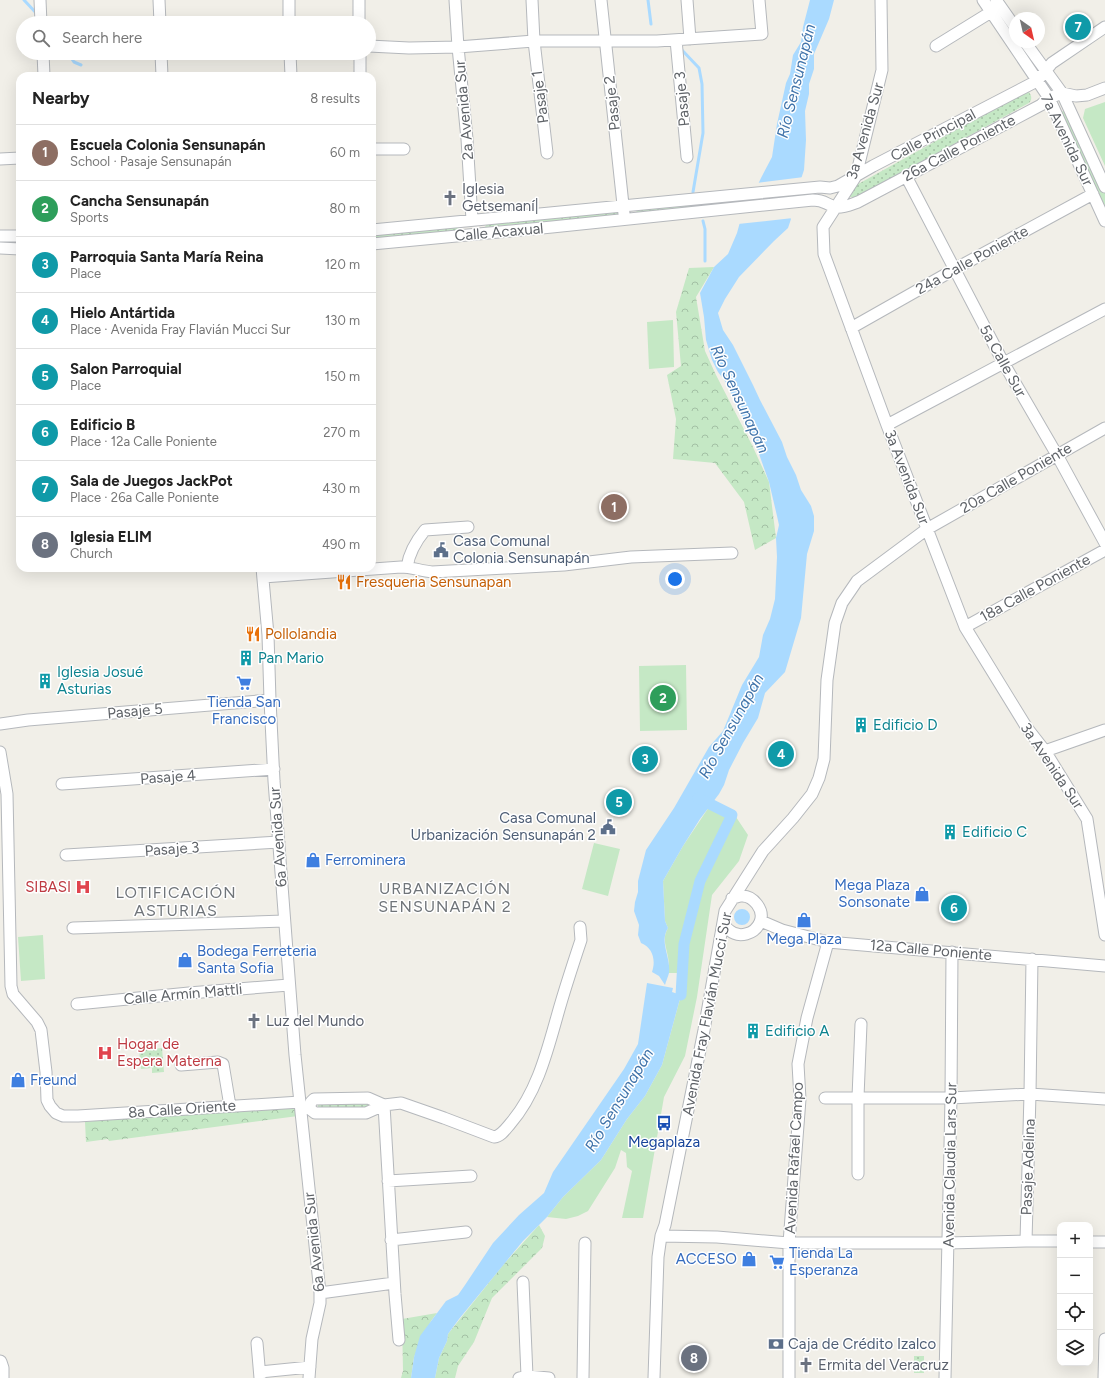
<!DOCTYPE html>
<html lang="en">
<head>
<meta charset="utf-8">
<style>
	:root { --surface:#fff; --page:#f2f2f2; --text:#222; --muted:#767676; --line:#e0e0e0; --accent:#0f766e }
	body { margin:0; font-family:Figtree,sans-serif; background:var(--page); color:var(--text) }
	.controls { position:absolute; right:12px; bottom:12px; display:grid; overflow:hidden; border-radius:8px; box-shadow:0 4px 16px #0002 }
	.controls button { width:36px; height:36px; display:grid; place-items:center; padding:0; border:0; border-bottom:1px solid var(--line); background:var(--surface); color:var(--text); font:20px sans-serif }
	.compass { position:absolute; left:1009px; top:12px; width:36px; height:36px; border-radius:50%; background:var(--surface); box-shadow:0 4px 16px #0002; rotate:146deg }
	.you { position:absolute; left:675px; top:579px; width:14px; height:14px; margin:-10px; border:3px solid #fff; border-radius:50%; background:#1a73e8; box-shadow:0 0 0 6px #1a73e833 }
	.badge { display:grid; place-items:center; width:26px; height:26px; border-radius:50%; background:var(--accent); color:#fff; font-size:13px; font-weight:700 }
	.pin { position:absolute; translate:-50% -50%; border:2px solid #fff; box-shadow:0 1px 4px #0006 }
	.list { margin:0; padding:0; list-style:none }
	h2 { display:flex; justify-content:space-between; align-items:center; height:52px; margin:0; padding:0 16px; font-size:17px }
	h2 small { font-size:13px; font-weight:400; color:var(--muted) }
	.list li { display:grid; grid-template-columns:26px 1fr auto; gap:12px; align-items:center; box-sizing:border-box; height:56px; padding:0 16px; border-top:1px solid var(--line) }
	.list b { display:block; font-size:15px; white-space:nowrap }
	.list p { margin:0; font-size:13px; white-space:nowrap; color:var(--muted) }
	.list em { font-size:13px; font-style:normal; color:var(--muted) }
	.icon { flex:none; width:22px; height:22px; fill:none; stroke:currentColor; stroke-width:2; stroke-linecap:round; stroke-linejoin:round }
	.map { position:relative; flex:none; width:1105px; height:1378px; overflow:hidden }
	.search { position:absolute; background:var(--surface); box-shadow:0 4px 16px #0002; left:16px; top:16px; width:360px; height:44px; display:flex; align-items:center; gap:10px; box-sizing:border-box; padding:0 14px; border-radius:22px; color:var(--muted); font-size:15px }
	.panel { position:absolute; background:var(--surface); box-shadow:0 4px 16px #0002; left:16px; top:72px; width:360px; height:500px; border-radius:12px }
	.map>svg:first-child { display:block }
</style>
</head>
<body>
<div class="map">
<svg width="1105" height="1378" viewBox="0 0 1105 1378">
	<defs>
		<pattern id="forest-crowns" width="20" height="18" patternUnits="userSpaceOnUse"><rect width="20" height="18" fill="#c5e8c5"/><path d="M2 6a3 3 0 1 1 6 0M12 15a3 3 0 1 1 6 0" fill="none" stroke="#a3c0a4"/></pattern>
		<pattern id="garden-dots" width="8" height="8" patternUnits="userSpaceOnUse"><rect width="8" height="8" fill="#c5e8c5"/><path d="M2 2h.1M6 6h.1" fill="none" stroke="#a3c0a4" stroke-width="1.8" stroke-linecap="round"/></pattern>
	</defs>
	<rect width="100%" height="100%" fill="#f1efe8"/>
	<path fill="#c5e8c5" d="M1105,102V166L1083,118L1085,109Z
		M1066,110L1069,112L1105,193V214L1061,112Z
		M673,320L674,367L649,369L647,322Z
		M686,665L687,730L640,731L639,666Z
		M709,807L728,817L698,881L682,943L681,973H669C669,967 669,962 668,957C666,946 662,938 668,928L665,921L663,881L683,846Z
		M736,817L748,835L739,861L712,895L697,997L685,1056L664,1097L643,1218H622L632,1171L627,1167L626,1153L621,1150L615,1168L588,1211L578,1216L566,1219L547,1217L563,1197L601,1160L627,1119L645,1096L662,1065L681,995L684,944L700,881Z
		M594,843L620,849L608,896L582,889Z
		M43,935L45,979L21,981L18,937Z"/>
	<path fill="url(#forest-crowns)" d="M714,267L696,297L705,351L716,375L752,445L769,482L776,538L755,550L744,502L715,463L673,459L676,419L667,375L681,366L676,312L689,268Z
		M298,1103V1116L109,1141L108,1139L86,1142L85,1122L187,1111Z
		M539,1225L545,1236L542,1248L492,1298L474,1342L458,1366L455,1378H435L439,1358L447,1341L448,1334L503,1265Z
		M437,1313L431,1321L414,1357L411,1378H401L403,1371L402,1319Z"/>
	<path fill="url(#garden-dots)" d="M1026,91L1029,92C1032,97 1032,99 1029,103L857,197H850L848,195L851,188Z
		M698,205L700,207L637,213L636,210L640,208Z
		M615,212L619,213V215L485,227L487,224Z
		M459,227L461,231L376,239L375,237L378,234Z
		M162,1048L164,1072L152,1073V1068L141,1069L139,1050Z
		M369,1102L372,1105L369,1109H320L318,1107V1104Z
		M914,1356H924V1373H914Z"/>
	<path fill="#aadaff" d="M810,0H834L829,19L814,54V69L809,84V94L805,111L806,140L804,170L789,215L791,219L788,228L774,241L739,277L725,299L718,313L723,330L733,345L753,385L760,400L782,442L787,457L796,475L801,490L811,506L814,516V531L807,554L801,618L785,672L765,693L758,718L743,743L729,770L724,785L719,794L700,819L683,846L663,881L665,921L668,928C659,942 671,957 669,973C668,977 666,981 665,985L659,976L652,972C656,960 653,948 641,943L638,935L639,925L634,911L635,902L638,892V881L646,850L674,808L709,747L723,731L742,685L759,657L763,635L770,619L775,599L777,557L776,538L779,525L777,516L769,482L754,440L725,381L718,372L712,360L706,340L704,317L700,293L714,267L728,254L737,233L740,222L761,178L772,157L777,124L786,83L790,74L793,55L801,42L803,27Z
		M734 917a8 8 0 1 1 16 0a8 8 0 1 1-16 0Z
		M647,983L673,988L672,992L681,995L662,1065L645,1096L627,1119L601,1160L563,1197L547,1217L523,1241L459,1319L448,1334L447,1341L439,1358L435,1378H411L414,1357L420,1336L446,1301L458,1295L465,1285L493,1243L519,1215L544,1193L553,1172L624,1069L638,1044Z"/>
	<path fill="#f1efe8" d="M804,177L791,214L793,218L738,224L757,183Z"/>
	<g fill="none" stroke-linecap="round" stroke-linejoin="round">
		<path stroke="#aadaff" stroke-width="3" d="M24,0L37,14
			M648,0L651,24
			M681,49L699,68L702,84L703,133L693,192
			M68,53L74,62L81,65
			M272,53V56
			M703,221L705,229V261"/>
		<path stroke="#aadaff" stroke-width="11" d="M681,995L684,944L700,881L732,815L698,798"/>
		<g stroke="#b5b8bc" stroke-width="13">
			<path id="minor" d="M40,0L41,23
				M159,0L160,23
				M289,0V23
				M359,0V23
				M455,0L458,47L467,139L472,220
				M532,0L534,41L547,153
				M601,0L624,214
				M687,0L690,39
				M881,0L882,70L856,176L823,227L824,254L887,425L965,627L1027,728L1045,751L1087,819L1105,935
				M983,0L1049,98L1105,221
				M996,0L1015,27
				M676,40L687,157
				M1025,42L1062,93L1105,187
				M369,46L409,48L458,47L534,41H657L762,34L759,0
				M936,46L991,12
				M43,53L44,76
				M161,53L162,76
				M290,53L291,76
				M360,53V76
				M372,149H404
				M0,159L20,158
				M906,176L1003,362L1057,455L1105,543
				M372,230L820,187L830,188L838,186L873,166L1031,84L1037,81L1052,63L1105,27
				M0,236H20
				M372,244L552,227L813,200C825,200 825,204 835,207C841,209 852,204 858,202L1041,105L1049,98L1062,93L1076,96L1087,95L1105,88
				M0,248L20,249
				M851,328L964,264L1093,194
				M887,425L1105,309
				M407,567C409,553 416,541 425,530L468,527
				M262,568L268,635L270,700L274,781L295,1055L320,1293V1303L312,1339L309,1378
				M263,577L401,567C411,567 421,571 432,572L564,565L631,557L732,553
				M965,627L1105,550
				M0,724L28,720L270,700
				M1045,751L1105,730
				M0,752L7,794L11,986L13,994L37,1022L41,1030L46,1072L47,1100L50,1106L56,1113L63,1116H78L300,1102
				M62,784L274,769
				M66,855L279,842
				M761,921L782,930L828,942L1105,966
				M723,923C725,925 727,929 729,930C739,939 755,934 760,922C765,910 753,895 741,896C738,896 735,898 732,898
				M73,928L284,921
				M77,1004L189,993L289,985
				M181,1065L218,1062L223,1064L230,1106
				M825,1098H951L1030,1094L1105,1099
				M310,1106L311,1110L315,1113H366L384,1105L401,1103L444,1118L494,1137C501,1136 505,1130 510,1124C537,1093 547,1052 558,1013C565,988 573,964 581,940L580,927
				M310,1106L311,1102L314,1099L368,1098L384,1105L395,1294L399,1340
				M858,1174V1097L861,1024
				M388,1181L471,1176
				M661,1236L717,1237L789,1243H948L1026,1241H1060
				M391,1240L466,1232
				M1026,1241L1030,1094L1032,959
				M1090,1242H1105
				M523,1282L527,1376
				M320,1293L394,1283
				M257,1343L260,1378
				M260,1372L310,1367
				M519,1378L527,1376L549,1378
				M583,1378L585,1243
				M654,1378L658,1257L661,1236L665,1225L704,1030L725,911L763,851L793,818L812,794L819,778L824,759L827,680L835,623L842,603L857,581L927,529L1105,428
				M789,1378V1243L800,1099L798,1064L807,1018L828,942
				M945,1378L951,1098L952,952
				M1104,1378L1105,1339"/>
		</g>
		<g stroke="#b5b8bc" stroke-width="15">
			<path id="tertiary" d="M0,1362L2,1368V1378"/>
		</g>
		<use href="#minor" stroke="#fff" stroke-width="11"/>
		<use href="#tertiary" stroke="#fff" stroke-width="13"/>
	</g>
	<defs>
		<g id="church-bare" transform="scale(1.2)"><path d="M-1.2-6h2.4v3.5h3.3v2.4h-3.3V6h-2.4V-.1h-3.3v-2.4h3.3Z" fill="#6b7280" stroke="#fff" stroke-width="2.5" paint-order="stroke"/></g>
		<g id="civic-bare" transform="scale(1.2)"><path d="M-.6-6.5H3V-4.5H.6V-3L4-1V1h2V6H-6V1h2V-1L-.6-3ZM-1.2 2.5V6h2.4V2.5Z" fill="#5c6f8a" stroke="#fff" stroke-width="2.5" paint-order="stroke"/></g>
		<g id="restaurant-bare" transform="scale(1.2)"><path d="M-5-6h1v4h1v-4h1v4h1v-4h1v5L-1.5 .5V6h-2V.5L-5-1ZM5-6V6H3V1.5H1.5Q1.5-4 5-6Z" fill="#e8710a" stroke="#fff" stroke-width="2.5" paint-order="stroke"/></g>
		<g id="building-bare" transform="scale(1.2)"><path d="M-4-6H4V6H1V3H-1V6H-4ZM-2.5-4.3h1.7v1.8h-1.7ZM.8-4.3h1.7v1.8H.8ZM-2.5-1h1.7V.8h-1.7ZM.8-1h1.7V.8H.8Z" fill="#0f9aa8" stroke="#fff" stroke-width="2.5" paint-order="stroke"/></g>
		<g id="supermarket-bare" transform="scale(1.2)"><path d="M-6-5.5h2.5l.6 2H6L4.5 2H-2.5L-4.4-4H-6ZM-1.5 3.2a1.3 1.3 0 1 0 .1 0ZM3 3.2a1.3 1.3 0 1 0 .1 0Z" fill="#3f7fe0" stroke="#fff" stroke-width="2.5" paint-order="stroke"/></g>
		<g id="shop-bare" transform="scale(1.2)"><path d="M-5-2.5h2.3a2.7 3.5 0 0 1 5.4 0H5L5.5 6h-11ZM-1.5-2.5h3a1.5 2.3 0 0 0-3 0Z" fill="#3f7fe0" stroke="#fff" stroke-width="2.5" paint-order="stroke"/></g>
		<g id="hospital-bare" transform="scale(1.2)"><path d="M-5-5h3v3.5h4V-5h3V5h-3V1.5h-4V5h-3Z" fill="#e0444e" stroke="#fff" stroke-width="2.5" paint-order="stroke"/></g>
		<g id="bus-bare" transform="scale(1.2)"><path d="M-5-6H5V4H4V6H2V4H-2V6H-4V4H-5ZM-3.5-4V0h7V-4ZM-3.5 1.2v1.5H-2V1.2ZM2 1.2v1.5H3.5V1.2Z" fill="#1a4fb4" stroke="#fff" stroke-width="2.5" paint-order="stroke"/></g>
		<g id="bank-bare" transform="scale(1.2)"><path d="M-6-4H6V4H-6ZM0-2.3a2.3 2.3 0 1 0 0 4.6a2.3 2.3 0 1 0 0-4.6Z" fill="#5c6f8a" stroke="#fff" stroke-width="2.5" paint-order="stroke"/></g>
	</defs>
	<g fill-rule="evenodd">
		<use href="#church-bare" x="450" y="198"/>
		<use href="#civic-bare" x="441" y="550"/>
		<use href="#restaurant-bare" x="344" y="582"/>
		<use href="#restaurant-bare" x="253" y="634"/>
		<use href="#building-bare" x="246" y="658"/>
		<use href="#building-bare" x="45" y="681"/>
		<use href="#supermarket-bare" x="244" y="683"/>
		<use href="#building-bare" x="861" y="725"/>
		<use href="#civic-bare" x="608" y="827"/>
		<use href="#building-bare" x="950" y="832"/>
		<use href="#shop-bare" x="313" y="860"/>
		<use href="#hospital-bare" x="83" y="887"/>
		<use href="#shop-bare" x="922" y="894"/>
		<use href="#shop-bare" x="804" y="920"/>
		<use href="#shop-bare" x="185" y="960"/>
		<use href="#church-bare" x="254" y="1021"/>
		<use href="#building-bare" x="753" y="1031"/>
		<use href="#hospital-bare" x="105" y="1053"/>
		<use href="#shop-bare" x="18" y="1080"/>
		<use href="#bus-bare" x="664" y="1123"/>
		<use href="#shop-bare" x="749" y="1259"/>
		<use href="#supermarket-bare" x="777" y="1262"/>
		<use href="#bank-bare" x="776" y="1344"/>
		<use href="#church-bare" x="806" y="1365"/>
	</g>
	<g text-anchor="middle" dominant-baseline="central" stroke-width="3" stroke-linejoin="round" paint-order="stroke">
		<g font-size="15" fill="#5f6368" stroke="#fff">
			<text transform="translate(540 97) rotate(-97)">Pasaje 1</text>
			<text transform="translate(682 99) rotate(-95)">Pasaje 3</text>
			<text transform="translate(612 103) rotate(-96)">Pasaje 2</text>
			<text transform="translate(464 110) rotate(-95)">2a Avenida Sur</text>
			<text transform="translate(865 131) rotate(-74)">3a Avenida Sur</text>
			<text transform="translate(933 135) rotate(-28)">Calle Principal</text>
			<text transform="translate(1067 140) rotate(64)">7a Avenida Sur</text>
			<text transform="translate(959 148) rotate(-28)">26a Calle Poniente</text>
			<text transform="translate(499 232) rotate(-5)">Calle Acaxual</text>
			<text transform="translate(972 260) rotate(-29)">24a Calle Poniente</text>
			<text transform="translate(1003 361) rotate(61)">5a Calle Sur</text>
			<text transform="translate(907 477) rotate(69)">3a Avenida Sur</text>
			<text transform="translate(1016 478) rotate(-30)">20a Calle Poniente</text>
			<text transform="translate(1035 588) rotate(-29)">18a Calle Poniente</text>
			<text transform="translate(135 711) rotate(-5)">Pasaje 5</text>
			<text transform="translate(1052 766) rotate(56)">3a Avenida Sur</text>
			<text transform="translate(168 777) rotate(-4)">Pasaje 4</text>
			<text transform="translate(278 837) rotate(-94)">6a Avenida Sur</text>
			<text transform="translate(172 849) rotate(-4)">Pasaje 3</text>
			<text transform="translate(931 950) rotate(5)">12a Calle Poniente</text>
			<text transform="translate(183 994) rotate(-5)">Calle Armín Mattli</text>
			<text transform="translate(707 1014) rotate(-79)">Avenida Fray Flavián Mucci Sur</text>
			<text transform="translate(182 1109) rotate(-4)">8a Calle Oriente</text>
			<text transform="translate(794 1158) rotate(-87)">Avenida Rafael Campo</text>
			<text transform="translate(950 1165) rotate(-89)">Avenida Claudia Lars Sur</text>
			<text transform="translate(1028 1167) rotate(-88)">Pasaje Adelina</text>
			<text transform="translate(314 1242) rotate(-96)">6a Avenida Sur</text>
		</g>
		<g font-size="15" fill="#5b616d" stroke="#fff" text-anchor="start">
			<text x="462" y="189">Iglesia<tspan x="462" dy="17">Getsemaní|</tspan></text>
			<text x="266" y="1021">Luz del Mundo</text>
			<text x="818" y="1365">Ermita del Veracruz</text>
		</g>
		<g font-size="15" fill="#4e5e75" stroke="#fff" text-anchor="start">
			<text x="453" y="541">Casa Comunal<tspan x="453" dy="17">Colonia Sensunapán</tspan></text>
			<text x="596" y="818" text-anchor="end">Casa Comunal<tspan x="596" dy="17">Urbanización Sensunapán 2</tspan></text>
			<text x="788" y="1344">Caja de Crédito Izalco</text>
		</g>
		<g font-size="15" fill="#c56008" stroke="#fff" text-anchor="start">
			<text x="356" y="582">Fresqueria Sensunapan</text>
			<text x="265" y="634">Pollolandia</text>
		</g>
		<g font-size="15" fill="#0d838f" stroke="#fff" text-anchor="start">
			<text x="258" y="658">Pan Mario</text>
			<text x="57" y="672">Iglesia Josué<tspan x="57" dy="17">Asturias</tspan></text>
			<text x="873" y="725">Edificio D</text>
			<text x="962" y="832">Edificio C</text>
			<text x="765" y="1031">Edificio A</text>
		</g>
		<g font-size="15" fill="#366cbe" stroke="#fff" text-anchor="start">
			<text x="244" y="702" text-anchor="middle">Tienda San<tspan x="244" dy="17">Francisco</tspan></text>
			<text x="325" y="860">Ferrominera</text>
			<text x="910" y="885" text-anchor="end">Mega Plaza<tspan x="910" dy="17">Sonsonate</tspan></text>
			<text x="804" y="939" text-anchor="middle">Mega Plaza</text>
			<text x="197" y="951">Bodega Ferreteria<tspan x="197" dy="17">Santa Sofia</tspan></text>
			<text x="30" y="1080">Freund</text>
			<text x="789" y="1253">Tienda La<tspan x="789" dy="17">Esperanza</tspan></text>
			<text x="737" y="1259" text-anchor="end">ACCESO</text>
		</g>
		<g font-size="15" fill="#be3a42" stroke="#fff" text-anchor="end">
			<text x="71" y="887">SIBASI</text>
			<text x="117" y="1044" text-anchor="start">Hogar de<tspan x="117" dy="17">Espera Materna</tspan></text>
		</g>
		<g font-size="15" fill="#164399" stroke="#fff">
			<text x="664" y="1142">Megaplaza</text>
		</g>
		<g font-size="16" font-style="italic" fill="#4174aa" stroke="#fff">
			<text transform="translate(796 81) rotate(-76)">Río Sensunapán</text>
			<text transform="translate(740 399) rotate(65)">Río Sensunapán</text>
			<text transform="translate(731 726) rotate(-61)">Río Sensunapán</text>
			<text transform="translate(619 1100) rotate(-59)">Río Sensunapán</text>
		</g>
		<g font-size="16" letter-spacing="1" fill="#70757a" stroke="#fff">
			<text x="445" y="888">URBANIZACIÓN<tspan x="445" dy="18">SENSUNAPÁN 2</tspan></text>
			<text x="176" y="892">LOTIFICACIÓN<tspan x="176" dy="18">ASTURIAS</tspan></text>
		</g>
	</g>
</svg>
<div class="controls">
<button>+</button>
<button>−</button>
<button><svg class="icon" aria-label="locate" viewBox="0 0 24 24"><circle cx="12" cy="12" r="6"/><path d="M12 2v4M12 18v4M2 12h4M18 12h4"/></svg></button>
<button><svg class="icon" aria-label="layers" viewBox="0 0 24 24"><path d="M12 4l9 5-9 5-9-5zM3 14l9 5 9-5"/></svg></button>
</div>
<svg class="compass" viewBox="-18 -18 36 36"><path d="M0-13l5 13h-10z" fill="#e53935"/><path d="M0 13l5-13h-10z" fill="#767676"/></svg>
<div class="you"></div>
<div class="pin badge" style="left:614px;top:507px;background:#8d6e63">1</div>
<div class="pin badge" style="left:663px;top:698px;background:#2e9e5b">2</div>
<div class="pin badge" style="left:645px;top:759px;background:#0f9aa8">3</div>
<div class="pin badge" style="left:781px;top:754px;background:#0f9aa8">4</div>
<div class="pin badge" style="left:619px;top:802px;background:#0f9aa8">5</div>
<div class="pin badge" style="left:954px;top:908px;background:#0f9aa8">6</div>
<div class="pin badge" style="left:1078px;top:27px;background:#0f9aa8">7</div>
<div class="pin badge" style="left:694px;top:1358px;background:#6b7280">8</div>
<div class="search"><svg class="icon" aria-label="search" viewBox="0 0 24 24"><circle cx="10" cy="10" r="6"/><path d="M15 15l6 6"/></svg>Search here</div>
<section class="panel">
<h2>Nearby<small>8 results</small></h2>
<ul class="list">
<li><span class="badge" style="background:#8d6e63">1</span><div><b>Escuela Colonia Sensunapán</b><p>School · Pasaje Sensunapán</p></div><em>60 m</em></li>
<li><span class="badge" style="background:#2e9e5b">2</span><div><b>Cancha Sensunapán</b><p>Sports</p></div><em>80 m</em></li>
<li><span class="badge" style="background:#0f9aa8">3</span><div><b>Parroquia Santa María Reina</b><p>Place</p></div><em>120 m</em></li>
<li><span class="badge" style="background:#0f9aa8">4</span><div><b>Hielo Antártida</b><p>Place · Avenida Fray Flavián Mucci Sur</p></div><em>130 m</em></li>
<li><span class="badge" style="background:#0f9aa8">5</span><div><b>Salon Parroquial</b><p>Place</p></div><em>150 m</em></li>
<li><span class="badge" style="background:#0f9aa8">6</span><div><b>Edificio B</b><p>Place · 12a Calle Poniente</p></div><em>270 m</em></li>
<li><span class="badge" style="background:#0f9aa8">7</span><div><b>Sala de Juegos JackPot</b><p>Place · 26a Calle Poniente</p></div><em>430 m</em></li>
<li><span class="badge" style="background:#6b7280">8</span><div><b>Iglesia ELIM</b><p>Church</p></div><em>490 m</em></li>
</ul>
</section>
</div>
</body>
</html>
